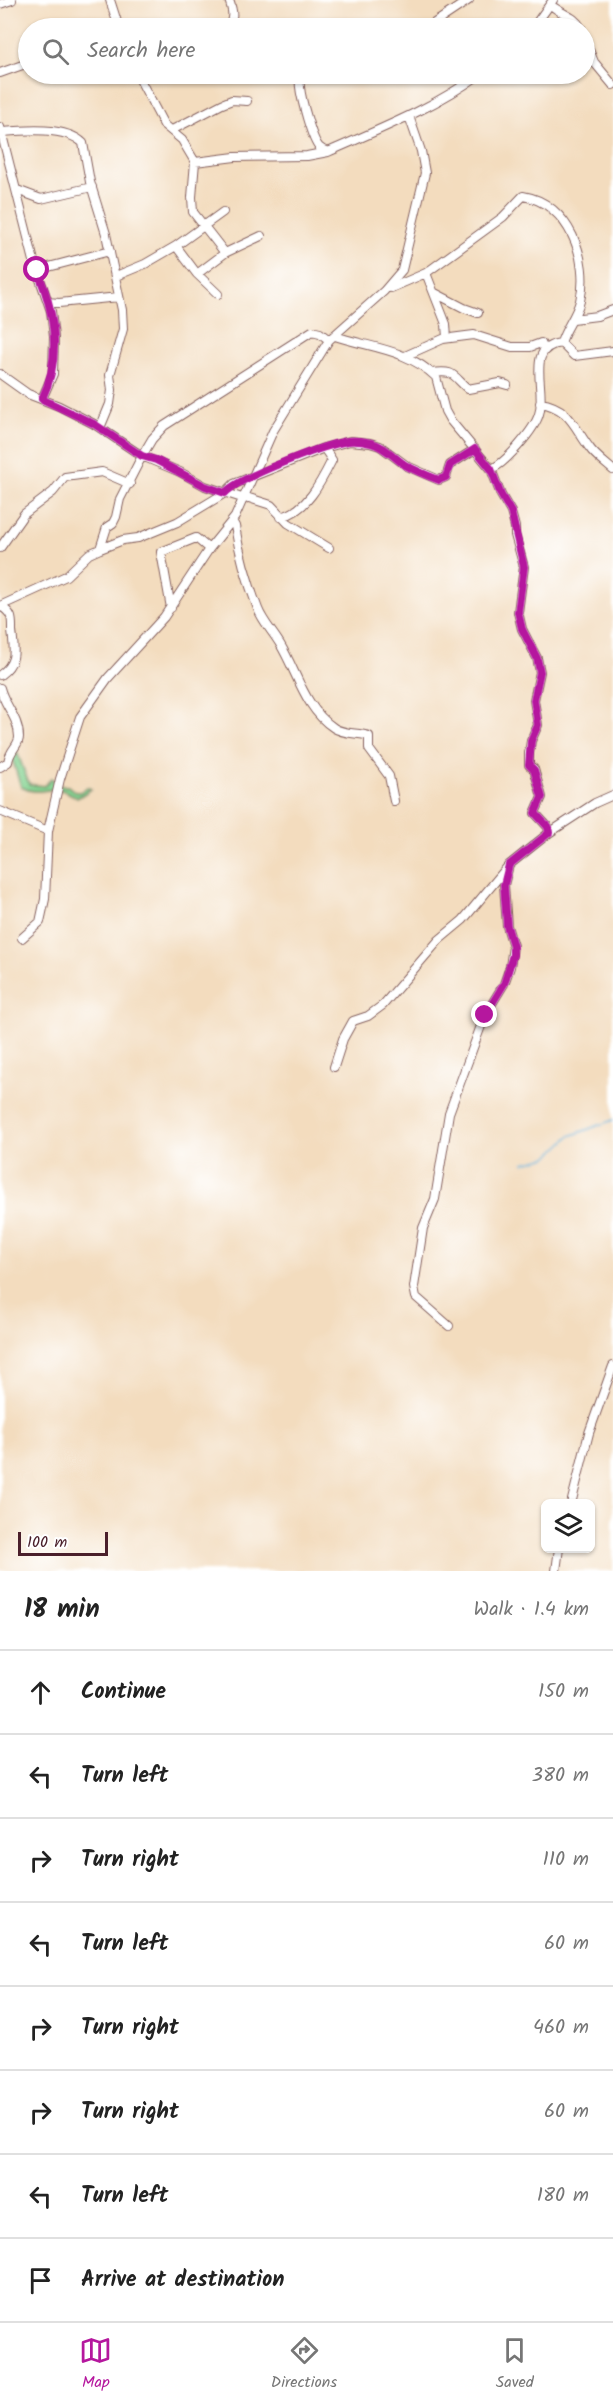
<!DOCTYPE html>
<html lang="en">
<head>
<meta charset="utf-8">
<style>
	:root { --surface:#fff; --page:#f6f6f6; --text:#222; --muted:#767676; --line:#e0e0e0; --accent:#b5179e }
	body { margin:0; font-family:Kalam,sans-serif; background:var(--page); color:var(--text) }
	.controls { position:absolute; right:18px; bottom:18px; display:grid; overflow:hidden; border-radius:9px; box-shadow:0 2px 4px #0004 }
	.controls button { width:54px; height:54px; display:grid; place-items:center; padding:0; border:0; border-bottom:2px solid var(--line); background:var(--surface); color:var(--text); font:30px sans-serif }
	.scale { position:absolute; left:18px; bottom:15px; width:90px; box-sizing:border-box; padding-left:6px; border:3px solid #4a1f2b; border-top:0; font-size:16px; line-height:21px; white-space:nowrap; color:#4a1f2b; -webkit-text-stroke:4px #fff; paint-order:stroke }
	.stop { position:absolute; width:18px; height:18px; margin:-14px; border:4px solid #b5179e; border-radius:50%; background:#fff }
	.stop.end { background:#b5179e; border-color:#fff; box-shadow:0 2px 6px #0008 }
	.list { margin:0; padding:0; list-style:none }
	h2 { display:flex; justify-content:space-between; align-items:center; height:78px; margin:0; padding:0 24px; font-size:26px }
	h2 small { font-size:20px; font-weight:400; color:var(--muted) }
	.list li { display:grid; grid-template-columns:39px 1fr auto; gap:18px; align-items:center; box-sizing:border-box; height:84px; padding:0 24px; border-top:2px solid var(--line) }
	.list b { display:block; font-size:22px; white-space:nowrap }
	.list em { font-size:20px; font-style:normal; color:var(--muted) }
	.icon { flex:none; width:33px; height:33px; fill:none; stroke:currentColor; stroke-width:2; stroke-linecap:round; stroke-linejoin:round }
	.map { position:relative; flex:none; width:613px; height:1571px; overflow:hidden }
	.search { position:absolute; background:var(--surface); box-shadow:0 2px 4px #0004; left:18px; right:18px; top:18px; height:66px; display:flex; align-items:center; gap:15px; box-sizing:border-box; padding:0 21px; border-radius:33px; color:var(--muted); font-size:22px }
	.sheet { height:750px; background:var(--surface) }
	nav { display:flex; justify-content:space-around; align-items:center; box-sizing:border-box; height:84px; border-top:2px solid var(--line); background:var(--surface); font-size:16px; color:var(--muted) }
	nav a { display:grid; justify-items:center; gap:3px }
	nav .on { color:var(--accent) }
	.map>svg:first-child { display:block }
</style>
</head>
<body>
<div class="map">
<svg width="613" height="1571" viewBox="0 0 613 1571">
	<rect width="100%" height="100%" fill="#fff"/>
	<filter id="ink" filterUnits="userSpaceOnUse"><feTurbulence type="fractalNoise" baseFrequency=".0167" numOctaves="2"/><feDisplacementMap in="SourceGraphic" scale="12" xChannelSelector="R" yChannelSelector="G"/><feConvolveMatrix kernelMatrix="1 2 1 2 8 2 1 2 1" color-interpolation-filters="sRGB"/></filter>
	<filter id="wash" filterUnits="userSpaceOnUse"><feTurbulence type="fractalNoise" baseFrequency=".008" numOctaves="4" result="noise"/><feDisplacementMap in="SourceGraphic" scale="24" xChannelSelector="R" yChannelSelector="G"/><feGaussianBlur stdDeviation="1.35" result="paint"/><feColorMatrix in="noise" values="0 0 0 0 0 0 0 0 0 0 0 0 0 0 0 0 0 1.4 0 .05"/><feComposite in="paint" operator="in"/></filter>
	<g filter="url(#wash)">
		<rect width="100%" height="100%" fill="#f3dcbe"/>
		<path fill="#87d493" stroke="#687a5f" stroke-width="1.5" d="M10,752H17L29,784L44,786L51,778L61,786H68L75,792H80L87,787L91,789L77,798C52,779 44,799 21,787Z"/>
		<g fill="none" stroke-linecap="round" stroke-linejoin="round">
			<path stroke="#61b0db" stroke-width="1.5" d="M524,1163L548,1157L570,1136L613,1120"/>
		</g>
	</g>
	<g filter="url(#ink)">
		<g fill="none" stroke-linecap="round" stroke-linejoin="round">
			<g stroke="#85615e" stroke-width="10">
				<path id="minor" d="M110,0L119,28
					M0,4L12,0
					M551,5C562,15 574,15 581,28
					M226,28C235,20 233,11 229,0
					M427,28L469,0
					M533,28L553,0
					M584,37L594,62L613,85
					M0,73L28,63
					M137,74L164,125L182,140L195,162L235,157L307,156L328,152
					M304,74C300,78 299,81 300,87C301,98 312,140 319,147C322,150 325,151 328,152C380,129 434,108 480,74
					M0,127L35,265L51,311L54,337L53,374L42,399
					M172,130L222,104L232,100L247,101
					M2,132C24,130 66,126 83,143L90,182L106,234L122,310L123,329L110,375L112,390L110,404L100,428
					M195,162L192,197L193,212L225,253
					M17,190L41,199L92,187
					M176,246L223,212
					M37,270L110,251
					M426,273L446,324L447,338
					M197,274L225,253L261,236
					M116,276L145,264L176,246L197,274L218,294
					M391,288L426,273L503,217L523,196C569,203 590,260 580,301C576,317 565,328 561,343L574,356L613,351
					M435,293L464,308L478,313
					M48,302L59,303L119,297
					M573,319L597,316L613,310
					M335,336C371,348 407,349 436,377L445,411L450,420L491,469L501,495L511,512L515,527V535L524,567L518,612L522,629L537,658L540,672L534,700L538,725L531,741L529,753V765L534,769L542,797L535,813L548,827L549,833
					M405,356L443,339L466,336L474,335L512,347H530L541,343L544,349
					M432,373C455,370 452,375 468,389L500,383L507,385
					M0,374L28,394L59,406L94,424L142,456L180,472L205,486L245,499
					M540,403C569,407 574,427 589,447C594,455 605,463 613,470
					M491,469C505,464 535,429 539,414C547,390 524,347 561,343
					M246,497L271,505L288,523L329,548
					M281,517C307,511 321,482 332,460L324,448
					M232,521L235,526C239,553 248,583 258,609C263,622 273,632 280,644C297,672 305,709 334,728C345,735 358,732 369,736V749L389,776L394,801
					M0,548L24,514L53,492L65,477L102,472L130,484
					M100,549L123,540L138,538L177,522L225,493L234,484L324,448L350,441L370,443L380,446L407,466L439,480L446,477L450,465L475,449
					M0,606L66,576L89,554L100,549L107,527L113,523L116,517L120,499L142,456L152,439L164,426L312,331L320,333L329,340
					M171,608L161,552L196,538L209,549
					M0,675C18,662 14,650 12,631C12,620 13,614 2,607
					M0,688C4,705 19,718 19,737C19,746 10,749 8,762L0,767
					M0,811L48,831L60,779L80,717L108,678L164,617L209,549L235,517L273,431L329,340L384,291L402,270L425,173L421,151L409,116
					M22,938L40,922L45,899L48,831
					M334,1067L343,1039L353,1021L368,1016L383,1005L439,940L463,920L509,865L549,833L595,803L613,795
					M449,1326L416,1297L414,1287L423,1228L435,1199L449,1113L485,1015L504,984L510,967L513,946L507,926L504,885L509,865
					M571,1504L589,1433L613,1366
					M556,1571L559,1548"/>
			</g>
			<use href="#minor" stroke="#fff" stroke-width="8"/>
		</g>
	</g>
	<g fill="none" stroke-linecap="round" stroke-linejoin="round" filter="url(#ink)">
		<path stroke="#b5179e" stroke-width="8" d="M37,270C55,312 62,357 42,399L94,424L142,456L156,460L205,486L225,493C240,477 319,447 343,442C351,440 362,441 371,443C385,446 394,458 405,465C416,471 428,476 439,480L446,477L450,465L475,449L491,469L501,495L511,512L524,567L518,612L522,629L537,658L540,672L534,700L538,725L531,741L529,765L534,770L542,797L535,813L548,827L549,833L509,865L504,885L507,926L513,946V955L504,984L485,1015"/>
	</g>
</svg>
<div class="controls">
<button><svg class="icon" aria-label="layers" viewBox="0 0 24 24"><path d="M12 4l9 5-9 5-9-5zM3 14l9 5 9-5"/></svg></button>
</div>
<div class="scale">100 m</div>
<div class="stop" style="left:37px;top:270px"></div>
<div class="stop end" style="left:485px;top:1015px"></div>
<div class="search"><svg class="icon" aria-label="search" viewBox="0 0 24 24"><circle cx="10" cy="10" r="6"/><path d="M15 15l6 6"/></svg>Search here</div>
</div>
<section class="sheet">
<h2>18 min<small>Walk · 1.4 km</small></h2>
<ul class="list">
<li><svg class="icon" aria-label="ahead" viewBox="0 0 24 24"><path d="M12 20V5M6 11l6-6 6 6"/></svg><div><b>Continue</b></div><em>150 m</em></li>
<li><svg class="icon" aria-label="left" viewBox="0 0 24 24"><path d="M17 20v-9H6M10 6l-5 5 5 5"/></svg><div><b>Turn left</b></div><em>380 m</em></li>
<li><svg class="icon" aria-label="right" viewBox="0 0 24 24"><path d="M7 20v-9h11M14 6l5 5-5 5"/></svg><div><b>Turn right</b></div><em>110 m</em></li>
<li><svg class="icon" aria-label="left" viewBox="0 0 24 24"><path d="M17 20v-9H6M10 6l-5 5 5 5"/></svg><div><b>Turn left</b></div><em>60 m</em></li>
<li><svg class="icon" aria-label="right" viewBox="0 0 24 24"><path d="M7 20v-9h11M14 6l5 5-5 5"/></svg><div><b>Turn right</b></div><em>460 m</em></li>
<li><svg class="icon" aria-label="right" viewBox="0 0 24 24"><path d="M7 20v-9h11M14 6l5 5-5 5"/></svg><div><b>Turn right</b></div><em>60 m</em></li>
<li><svg class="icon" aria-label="left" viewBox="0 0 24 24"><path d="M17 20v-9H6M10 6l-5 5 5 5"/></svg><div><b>Turn left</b></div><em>180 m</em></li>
<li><svg class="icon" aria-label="arrive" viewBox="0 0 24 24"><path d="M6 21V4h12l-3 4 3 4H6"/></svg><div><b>Arrive at destination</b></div></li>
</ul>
</section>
<nav>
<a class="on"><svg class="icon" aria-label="map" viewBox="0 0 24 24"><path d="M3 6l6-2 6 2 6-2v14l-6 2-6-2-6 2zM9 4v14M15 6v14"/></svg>Map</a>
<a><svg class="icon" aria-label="directions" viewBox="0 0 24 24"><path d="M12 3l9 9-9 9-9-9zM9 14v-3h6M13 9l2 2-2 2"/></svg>Directions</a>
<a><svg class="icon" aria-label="saved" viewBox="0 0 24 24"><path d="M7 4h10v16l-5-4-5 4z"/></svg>Saved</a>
</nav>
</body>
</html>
